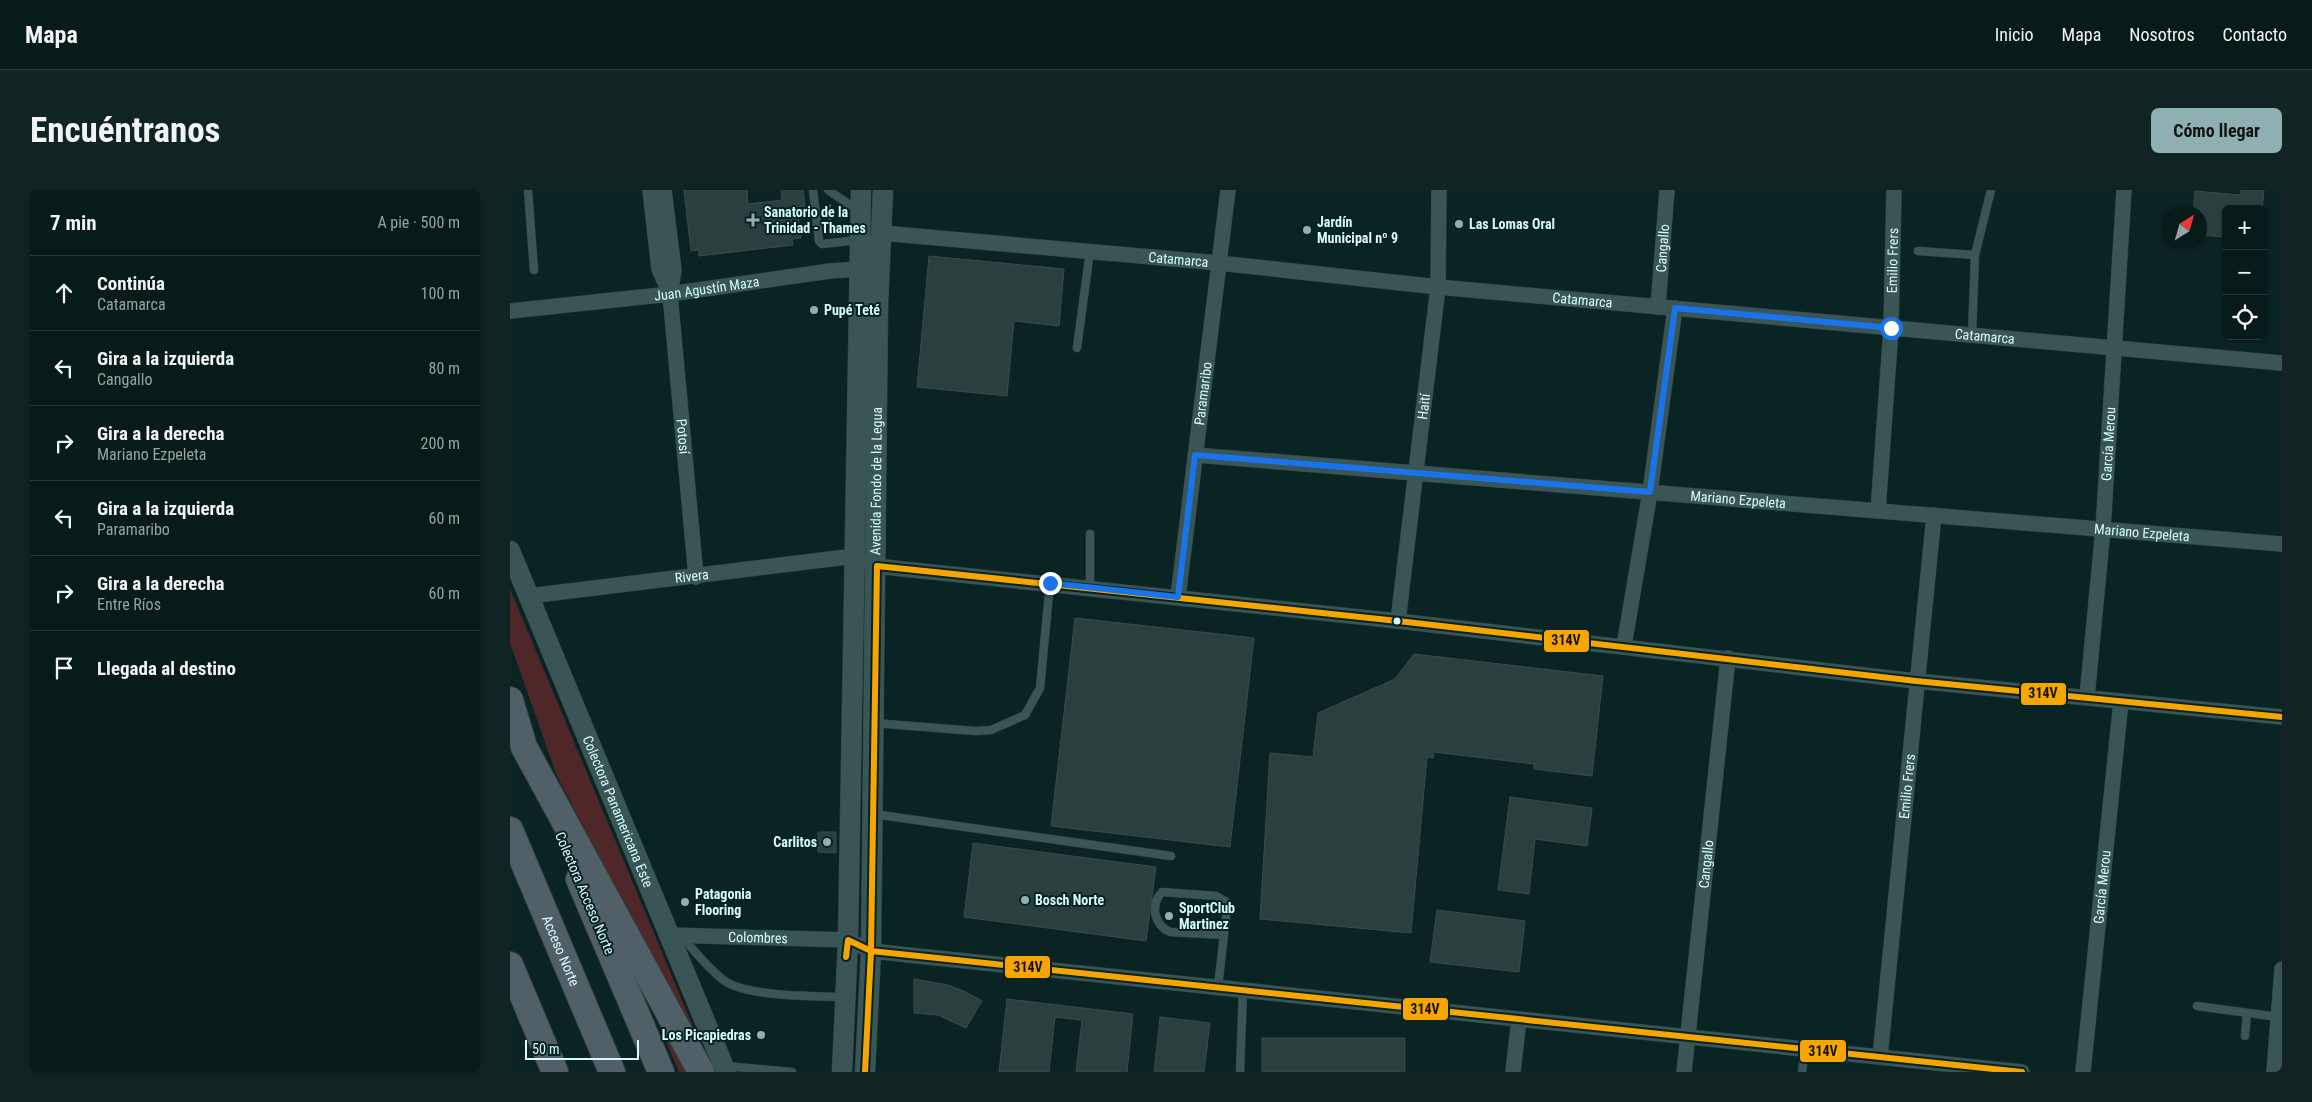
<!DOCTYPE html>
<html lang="es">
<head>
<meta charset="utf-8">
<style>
	:root { --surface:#081b1b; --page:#112424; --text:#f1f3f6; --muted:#98a1a3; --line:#29393a; --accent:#8eb0b0 }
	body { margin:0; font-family:"Roboto Condensed",sans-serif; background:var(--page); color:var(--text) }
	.controls { position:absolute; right:15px; top:15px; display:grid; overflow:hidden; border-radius:8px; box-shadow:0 1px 4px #0004 }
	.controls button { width:45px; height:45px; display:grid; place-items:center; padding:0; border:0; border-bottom:1px solid var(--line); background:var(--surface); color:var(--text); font:25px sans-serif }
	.compass { position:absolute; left:1652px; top:15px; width:45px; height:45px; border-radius:50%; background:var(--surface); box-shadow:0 1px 4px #0004; rotate:37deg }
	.scale { position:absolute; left:15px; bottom:12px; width:114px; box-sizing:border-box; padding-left:5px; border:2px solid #d5fbfb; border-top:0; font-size:14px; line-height:18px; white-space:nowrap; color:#d5fbfb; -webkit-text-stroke:4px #082223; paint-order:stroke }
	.stop { position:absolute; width:15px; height:15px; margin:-11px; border:4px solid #1a73e8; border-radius:50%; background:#fff }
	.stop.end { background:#1a73e8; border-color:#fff; box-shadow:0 1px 5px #0008 }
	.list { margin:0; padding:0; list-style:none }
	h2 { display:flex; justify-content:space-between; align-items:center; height:65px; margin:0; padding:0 20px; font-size:21px }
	h2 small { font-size:16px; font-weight:400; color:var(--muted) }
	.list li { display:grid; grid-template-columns:32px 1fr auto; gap:15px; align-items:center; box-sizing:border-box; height:75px; padding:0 20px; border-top:1px solid var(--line) }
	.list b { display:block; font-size:19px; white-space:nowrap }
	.list p { margin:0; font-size:16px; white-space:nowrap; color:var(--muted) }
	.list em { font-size:16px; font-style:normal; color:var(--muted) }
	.icon { flex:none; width:28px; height:28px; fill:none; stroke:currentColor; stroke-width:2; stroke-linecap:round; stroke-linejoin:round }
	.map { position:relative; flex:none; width:1772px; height:882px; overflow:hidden; border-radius:8px }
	header { display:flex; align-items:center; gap:30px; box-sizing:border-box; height:70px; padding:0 25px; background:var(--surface); border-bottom:1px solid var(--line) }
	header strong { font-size:24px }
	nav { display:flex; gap:28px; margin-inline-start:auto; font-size:18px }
	.intro { display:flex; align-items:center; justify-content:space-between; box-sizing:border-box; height:120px; padding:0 30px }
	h1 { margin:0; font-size:35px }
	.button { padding:12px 22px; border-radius:8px; background:var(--accent); color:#111; font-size:18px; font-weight:700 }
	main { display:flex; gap:30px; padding:0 30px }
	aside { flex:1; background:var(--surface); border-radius:8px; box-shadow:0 1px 4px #0004 }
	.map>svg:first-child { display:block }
</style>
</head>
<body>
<header>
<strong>Mapa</strong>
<nav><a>Inicio</a><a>Mapa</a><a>Nosotros</a><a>Contacto</a></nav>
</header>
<div class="intro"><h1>Encuéntranos</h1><a class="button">Cómo llegar</a></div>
<main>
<aside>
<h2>7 min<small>A pie · 500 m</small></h2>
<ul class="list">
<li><svg class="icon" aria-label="ahead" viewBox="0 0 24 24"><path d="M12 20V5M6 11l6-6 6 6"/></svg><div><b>Continúa</b><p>Catamarca</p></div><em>100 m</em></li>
<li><svg class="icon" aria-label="left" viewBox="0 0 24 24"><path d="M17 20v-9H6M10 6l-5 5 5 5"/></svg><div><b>Gira a la izquierda</b><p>Cangallo</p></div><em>80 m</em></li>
<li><svg class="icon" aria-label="right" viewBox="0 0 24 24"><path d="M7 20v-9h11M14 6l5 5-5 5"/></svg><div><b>Gira a la derecha</b><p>Mariano Ezpeleta</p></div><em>200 m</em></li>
<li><svg class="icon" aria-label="left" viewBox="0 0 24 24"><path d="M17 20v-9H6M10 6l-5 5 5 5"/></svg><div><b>Gira a la izquierda</b><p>Paramaribo</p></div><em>60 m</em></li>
<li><svg class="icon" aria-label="right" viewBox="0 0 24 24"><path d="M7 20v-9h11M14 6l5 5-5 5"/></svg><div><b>Gira a la derecha</b><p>Entre Ríos</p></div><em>60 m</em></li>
<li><svg class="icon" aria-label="arrive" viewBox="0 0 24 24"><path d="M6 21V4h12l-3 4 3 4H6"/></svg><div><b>Llegada al destino</b></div></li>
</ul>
</aside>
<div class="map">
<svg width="1772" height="882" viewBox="0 0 1772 882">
	<rect width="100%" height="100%" fill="#0a2424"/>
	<path fill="#502729" d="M0,399L202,882L47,586L0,453Z
		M139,811L178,882H169Z"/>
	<path fill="#2a403e" stroke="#344e4b" d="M174,0H237L238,14L272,10L271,0H293L295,16L287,17L291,48L282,49L283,55L189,66V60L181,61Z
		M1731,0H1754L1752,19H1716V47L1690,45V22H1683L1685,1L1731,5Z
		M419,66L554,79L549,136L504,131L497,206L407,197Z
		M565,428L744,448L720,657L541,636Z
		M904,464L1093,486L1082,586L1024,579V574L924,562L923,568L917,567L901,743L750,729L760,563L803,567L808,523L885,489Z
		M1000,607L1082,618L1077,656L1025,649L1019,704L988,700Z
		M308,642H326V663L308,662Z
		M463,653L646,677L636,751L454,727Z
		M927,720L1015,731L1009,782L920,772Z
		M404,789L438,795L456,802L472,811L456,838L428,825L404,823Z
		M497,809L623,824L617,882H566L572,830L545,827L539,882H489Z
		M650,827L700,833L694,882H644Z
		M752,848H895V882H752Z"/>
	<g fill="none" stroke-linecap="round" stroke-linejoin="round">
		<g stroke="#2d4141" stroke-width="9">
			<path id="lane" d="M18,0L24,80
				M303,0L309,51L312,54L348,50
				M318,0L349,21
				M1408,61L1465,65
				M1462,145L1465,65L1481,0
				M567,158L580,61
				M580,397V344
				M364,533L465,541L481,540L515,525L530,498L540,393
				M363,624L661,666
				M172,747C185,761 199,780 215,791C238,807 305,806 334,807
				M708,797L717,718L715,711L706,706L652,702C640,715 644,735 660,742L714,745
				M1687,816L1768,827
				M1735,846L1737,823
				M215,876L282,882
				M730,882L733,800
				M1292,882L1295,859"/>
		</g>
		<g stroke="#2d4141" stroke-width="16">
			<g id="street">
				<path d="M140,0L149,79L160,104"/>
				<path id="s1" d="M154,0L164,80L160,104L186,387"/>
				<path id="s2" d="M1148,117L1157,0"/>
				<path id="s3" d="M0,121L160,104L320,81L349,79L372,43L709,73L928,97L1772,173"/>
				<path id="s4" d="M685,265L1772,354"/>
				<path id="s5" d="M1368,321L1381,138L1384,0"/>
				<path id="s6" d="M19,406L345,366L367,376L393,379L888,431L1406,491L1772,527"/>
				<path id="s7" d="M668,407L718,0"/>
				<path id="s8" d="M888,431L928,97L929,0"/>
				<path d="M1114,456L1140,302L1165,118"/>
				<path id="s9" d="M1577,507L1593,339L1614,0"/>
				<path id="s10" d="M158,745L338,750L361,761L1512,882"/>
				<path id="s11" d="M1370,867L1424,325"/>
				<path d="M1003,882L1009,829"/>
				<path id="s12" d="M1174,882L1218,468"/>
				<path id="s13" d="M1573,882L1611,511"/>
				<path d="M1764,882L1772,779"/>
			</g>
		</g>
		<g stroke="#2d4141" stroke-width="21">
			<g id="secondary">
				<path id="s14" d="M0,361L216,882"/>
				<path d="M332,882L338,750L351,0"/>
				<path id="s15" d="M355,882L361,761L368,115L373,0"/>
			</g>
		</g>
		<g stroke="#2d4141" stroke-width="28">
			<g id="highway">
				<path d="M0,510L14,557L191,882"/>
				<path id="s16" d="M0,640L102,882"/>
				<path d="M69,689L151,882"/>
				<path d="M0,775L45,882"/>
			</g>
		</g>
		<path stroke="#445c5d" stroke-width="2.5" stroke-dasharray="4 2.5" stroke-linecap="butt" d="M320,38V14"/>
		<use href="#lane" stroke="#395556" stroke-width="8"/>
		<use href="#street" stroke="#395556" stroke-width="15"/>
		<use href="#secondary" stroke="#395556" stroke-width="20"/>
		<use href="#highway" stroke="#516066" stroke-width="26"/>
		<g stroke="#082223" stroke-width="10">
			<path id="bus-1" d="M336,767L338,750L361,761L1512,882
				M355,882L361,761L367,376L888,431L1406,491L1772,527"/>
		</g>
		<use href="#bus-1" stroke="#f7a600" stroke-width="6"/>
	</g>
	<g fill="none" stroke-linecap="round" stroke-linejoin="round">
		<path stroke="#1a73e8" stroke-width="6" d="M540,393L668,407L685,265L1140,302L1165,118L1381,138"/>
	</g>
	<g fill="#8eb0b0" stroke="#082223" stroke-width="2">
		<path d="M240.5 22.5h5v5h5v5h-5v5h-5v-5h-5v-5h5z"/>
		<circle cx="949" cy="34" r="5"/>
		<circle cx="797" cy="40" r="5"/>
		<circle cx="304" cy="120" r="5"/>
		<circle cx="317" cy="652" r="5"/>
		<circle cx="515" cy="710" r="5"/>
		<circle cx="175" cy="712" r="5"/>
		<circle cx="659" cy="726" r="5"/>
		<circle cx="251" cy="845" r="5"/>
	</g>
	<circle fill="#d5fbfb" stroke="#082223" stroke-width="2" cx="887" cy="431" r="4.5"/>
	<g text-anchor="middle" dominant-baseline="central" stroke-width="4" stroke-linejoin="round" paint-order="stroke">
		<g font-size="14" font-weight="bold" fill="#d5fbfb" stroke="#082223" text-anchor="start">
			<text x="254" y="22">Sanatorio de la<tspan x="254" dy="16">Trinidad - Thames</tspan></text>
			<text x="807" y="32">Jardín<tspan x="807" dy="16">Municipal nº 9</tspan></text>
			<text x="959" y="34">Las Lomas Oral</text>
			<text x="314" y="120">Pupé Teté</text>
			<text x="307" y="652" text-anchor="end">Carlitos</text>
			<text x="185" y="704">Patagonia<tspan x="185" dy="16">Flooring</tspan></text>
			<text x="525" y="710">Bosch Norte</text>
			<text x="669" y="718">SportClub<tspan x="669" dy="16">Martinez</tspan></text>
			<text x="241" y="845" text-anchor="end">Los Picapiedras</text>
		</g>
		<g font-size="14" fill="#d5fbfb" stroke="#082223">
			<text stroke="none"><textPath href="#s2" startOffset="59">Cangallo</textPath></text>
			<text stroke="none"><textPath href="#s3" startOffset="692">Catamarca</textPath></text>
			<text stroke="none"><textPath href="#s5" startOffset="251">Emilio Frers</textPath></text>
			<text stroke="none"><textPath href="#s3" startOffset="198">Juan Agustín Maza</textPath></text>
			<text stroke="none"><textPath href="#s3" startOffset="1098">Catamarca</textPath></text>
			<text stroke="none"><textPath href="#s3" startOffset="1502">Catamarca</textPath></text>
			<text stroke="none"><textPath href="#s7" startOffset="205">Paramaribo</textPath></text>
			<text stroke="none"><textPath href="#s8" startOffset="216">Haití</textPath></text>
			<text stroke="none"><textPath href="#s1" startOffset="248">Potosí</textPath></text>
			<text stroke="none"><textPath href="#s9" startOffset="254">García Merou</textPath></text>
			<text stroke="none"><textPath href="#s15" startOffset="591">Avenida Fondo de la Legua</textPath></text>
			<text stroke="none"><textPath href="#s4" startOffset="545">Mariano Ezpeleta</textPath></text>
			<text stroke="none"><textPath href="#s4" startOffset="950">Mariano Ezpeleta</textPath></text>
			<text stroke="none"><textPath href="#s6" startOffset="164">Rivera</textPath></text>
			<text stroke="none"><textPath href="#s11" startOffset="272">Emilio Frers</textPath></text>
			<text stroke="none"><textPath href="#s14" startOffset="282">Colectora Panamericana Este</textPath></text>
			<text stroke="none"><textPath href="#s12" startOffset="209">Cangallo</textPath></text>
			<text stroke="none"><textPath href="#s13" startOffset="186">García Merou</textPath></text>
			<text transform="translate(75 703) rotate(67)">Colectora Acceso Norte</text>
			<text stroke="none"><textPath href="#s10" startOffset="90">Colombres</textPath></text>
			<text stroke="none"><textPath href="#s16" startOffset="131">Acceso Norte</textPath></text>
		</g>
	</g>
	<g stroke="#082223" stroke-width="2">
		<rect x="1033" y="439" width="47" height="24" rx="5" fill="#f7a600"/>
		<rect x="1510" y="492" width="47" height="24" rx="5" fill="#f7a600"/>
		<rect x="494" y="765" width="47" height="24" rx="5" fill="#f7a600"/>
		<rect x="892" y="807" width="47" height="24" rx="5" fill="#f7a600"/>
		<rect x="1289" y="849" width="48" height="24" rx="5" fill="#f7a600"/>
	</g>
	<g font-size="14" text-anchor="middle" font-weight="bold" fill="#111">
		<text x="1056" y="455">314V</text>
		<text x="1533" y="508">314V</text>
		<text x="518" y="782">314V</text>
		<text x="915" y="824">314V</text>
		<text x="1313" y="866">314V</text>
	</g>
</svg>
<div class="controls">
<button>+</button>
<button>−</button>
<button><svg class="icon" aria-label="locate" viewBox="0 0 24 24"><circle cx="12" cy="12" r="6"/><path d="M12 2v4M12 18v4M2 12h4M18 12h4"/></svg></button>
</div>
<svg class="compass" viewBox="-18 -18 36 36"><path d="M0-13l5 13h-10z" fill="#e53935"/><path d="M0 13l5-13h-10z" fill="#98a1a3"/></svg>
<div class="scale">50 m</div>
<div class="stop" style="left:1381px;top:138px"></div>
<div class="stop end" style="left:540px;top:393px"></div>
</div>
</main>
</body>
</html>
